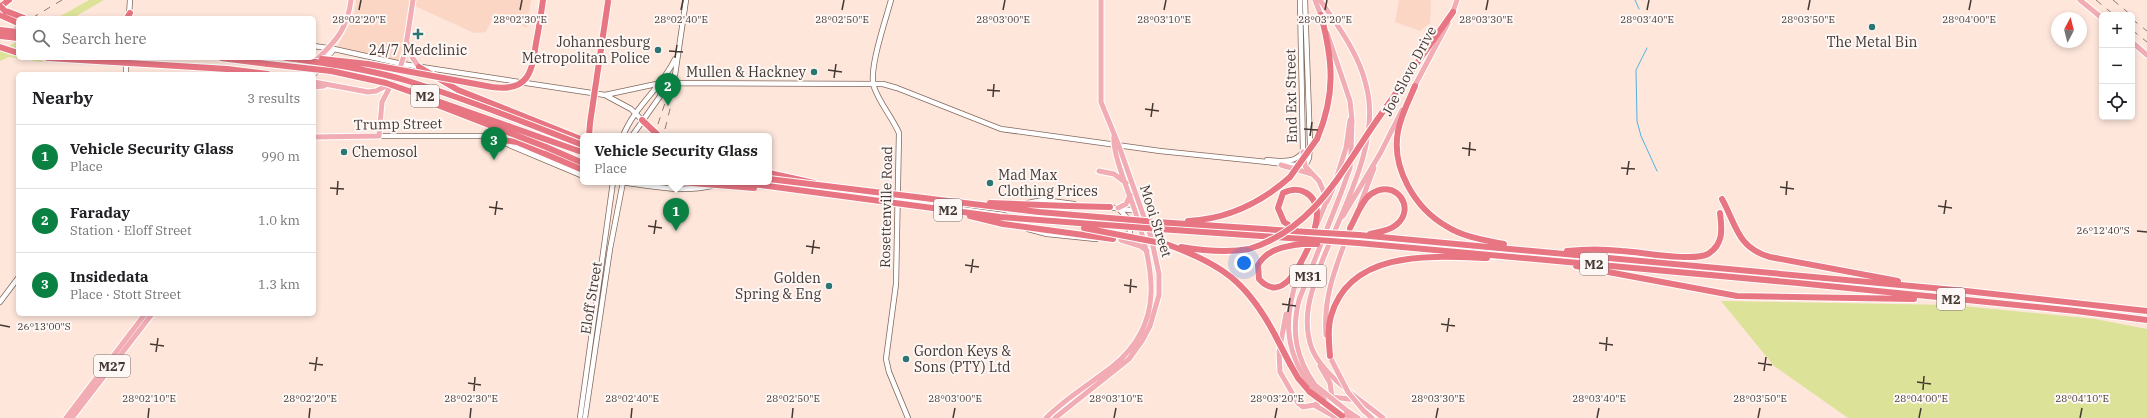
<!DOCTYPE html>
<html lang="en">
<head>
<meta charset="utf-8">
<style>
	:root { --surface:#fff; --page:#f2f2f2; --text:#202124; --muted:#757577; --line:#e0e0e0; --accent:#0b8043 }
	body { margin:0; font-family:"IBM Plex Serif",serif; background:var(--page); color:var(--text) }
	.controls { position:absolute; right:12px; top:12px; display:grid; overflow:hidden; border-radius:6px; box-shadow:0 2px 6px #0003 }
	.controls button { width:36px; height:36px; display:grid; place-items:center; padding:0; border:0; border-bottom:1px solid var(--line); background:var(--surface); color:var(--text); font:20px sans-serif }
	.compass { position:absolute; left:2051px; top:12px; width:36px; height:36px; border-radius:50%; background:var(--surface); box-shadow:0 2px 6px #0003; rotate:7deg }
	.you { position:absolute; left:1244px; top:263px; width:14px; height:14px; margin:-10px; border:3px solid #fff; border-radius:50%; background:#1a73e8; box-shadow:0 0 0 6px #1a73e833 }
	.badge { display:grid; place-items:center; width:26px; height:26px; border-radius:50%; background:var(--accent); color:#fff; font-size:13px; font-weight:700 }
	.pin { position:absolute; translate:-50% -33px; filter:drop-shadow(0 1px 2px #0008) }
	.pin::after { content:''; position:absolute; top:21px; width:14px; height:12px; background:inherit; clip-path:polygon(0 0,100% 0,50% 100%) }
	.popup { position:absolute; left:580px; top:133px; width:192px; height:52px; box-sizing:border-box; display:grid; place-content:center; border-radius:6px; background:var(--surface); filter:drop-shadow(0 1px 3px #0005); font-size:13px; white-space:nowrap; color:var(--muted) }
	.popup b { font-size:15px; color:var(--text) }
	.popup::after { content:''; position:absolute; left:50%; top:100%; margin-left:-8px; border:8px solid transparent; border-top-color:var(--surface) }
	.list { margin:0; padding:0; list-style:none }
	h2 { display:flex; justify-content:space-between; align-items:center; height:52px; margin:0; padding:0 16px; font-size:17px }
	h2 small { font-size:13px; font-weight:400; color:var(--muted) }
	.list li { display:grid; grid-template-columns:26px 1fr auto; gap:12px; align-items:center; box-sizing:border-box; height:64px; padding:0 16px; border-top:1px solid var(--line) }
	.list b { display:block; font-size:15px; white-space:nowrap }
	.list p { margin:0; font-size:13px; white-space:nowrap; color:var(--muted) }
	.list em { font-size:13px; font-style:normal; color:var(--muted) }
	.icon { flex:none; width:22px; height:22px; fill:none; stroke:currentColor; stroke-width:2; stroke-linecap:round; stroke-linejoin:round }
	.map { position:relative; flex:none; width:2147px; height:418px; overflow:hidden }
	.search { position:absolute; background:var(--surface); box-shadow:0 2px 6px #0003; left:16px; top:16px; width:300px; height:44px; display:flex; align-items:center; gap:10px; box-sizing:border-box; padding:0 14px; border-radius:6px; color:var(--muted); font-size:15px }
	.panel { position:absolute; background:var(--surface); box-shadow:0 2px 6px #0003; left:16px; top:72px; width:300px; height:244px; border-radius:6px }
	.map>svg:first-child { display:block }
</style>
</head>
<body>
<div class="map">
<svg width="2147" height="418" viewBox="0 0 2147 418">
	<rect width="100%" height="100%" fill="#fee6db"/>
	<path fill="#fbd6c5" d="M356,0H531L527,28L495,13L486,32L474,33L415,6L408,63L337,47L354,16Z
		M1399,0H1431L1430,23L1420,31L1395,22Z"/>
	<path fill="#dce399" d="M89,0H104L73,18H57Z
		M18,41V58H43L42,62L9,57L0,61V51Z
		M1721,301L1952,305L2095,319L2147,329V418H1848L1774,366Z"/>
	<g fill="none" stroke-linecap="round" stroke-linejoin="round">
		<path stroke="#54b0de" stroke-width="1" d="M1635,0L1639,9
			M1647,48L1636,70L1637,121L1641,136L1657,171"/>
		<g stroke="#82695d" stroke-width="6">
			<path id="secondary" d="M891,0C886,19 868,70 874,87C880,104 892,117 899,133L896,284L886,359L889,372L908,418
				M129,16L130,0
				M314,46L334,49L402,64L605,95L661,83L883,84L897,88L1001,129L1160,151L1305,166L1309,158L1310,144L1305,0
				M126,74V58
				M314,74L334,49
				M605,95L631,109L642,120
				M379,136H482L502,142L583,176
				M623,136C634,107 662,87 675,59
				M632,136L675,75L686,0
				M1267,160C1281,161 1294,164 1303,152L1300,0
				M621,182C650,186 682,193 711,186
				M722,184L741,182
				M896,200L1004,215L1020,225
				M1028,203L1043,200L1074,204
				M1107,207L1138,211L1143,216
				M1120,210L1130,221V232L1125,238
				M1028,229L1047,234L1096,239
				M0,302L18,278
				M580,418L613,182
				M585,418L610,249L623,182"/>
		</g>
		<g stroke="#fff" stroke-width="7">
			<path id="primary" d="M1315,0L1322,18
				M1320,0C1338,26 1359,54 1366,85C1382,143 1341,211 1321,264C1311,292 1301,319 1312,349C1323,376 1361,400 1383,418
				M2080,0L2102,18
				M1452,14L1457,0
				M2132,42L2147,55
				M408,44L412,57L419,67
				M304,74C327,46 346,39 351,0
				M314,82L368,92L376,91L390,84
				M314,87L324,86
				M1413,89L1448,23
				M314,137L379,136L382,102L400,68L405,52L413,0
				M1303,152L1305,166L1319,181L1326,197L1325,205L1317,224
				M1281,165L1312,174
				M1099,171L1114,174L1126,183
				M1337,176L1346,148L1350,120
				M1327,202L1334,186
				M1360,205L1374,168
				M1118,208L1126,204L1130,195
				M1343,216L1381,152L1402,110
				M1121,240L1140,246L1147,251
				M1302,265C1284,311 1281,348 1312,388
				M1286,314L1279,352L1280,372L1298,403L1303,407L1314,405L1332,397L1330,383L1320,366
				M1326,335C1323,296 1336,267 1349,231
				M1315,385C1296,358 1291,332 1299,300L1341,193L1350,168L1351,153L1352,120L1350,101L1327,33
				M1332,397L1357,400
				M1314,405L1337,418
				M1346,410L1358,418
				M1363,410L1372,418
				M1344,414L1351,418
				M66,418L145,314
				M72,418L152,314
				M1046,418C1066,398 1090,384 1113,366C1167,322 1153,268 1135,211C1129,192 1112,154 1114,136
				M1055,418L1129,359L1142,341L1150,326L1159,295V274L1151,237L1119,146L1101,102V0"/>
		</g>
		<g stroke="#fff" stroke-width="8">
			<path id="highway" d="M0,7L9,0
				M1,9L24,18
				M0,15L18,23
				M127,18L130,13
				M0,47L18,53
				M221,58L268,64
				M419,67L458,90L583,140
				M227,69L268,74
				M1415,86C1409,100 1401,115 1398,131C1391,168 1415,208 1446,226C1463,237 1484,240 1504,244
				M642,120L659,136
				M1377,120L1453,12
				M589,136L590,123
				M495,139L517,142L583,170
				M1317,139C1336,94 1333,61 1321,15
				M546,147L583,163
				M576,150L583,152
				M769,173L814,183
				M1722,199C1736,224 1737,248 1770,257L1898,281
				M1068,206L1110,207
				M1188,221C1227,219 1261,203 1290,177
				M1157,222L1308,232
				M1350,228C1356,218 1361,201 1371,194C1396,177 1417,209 1396,225C1389,231 1378,232 1370,234
				M1159,229L1304,239
				M1295,229L1284,222L1278,208L1283,193C1299,185 1316,193 1317,213C1317,220 1315,228 1313,235
				M1047,230L1113,239
				M1359,235L1966,291L2147,311
				M1358,243L1798,283L2076,311L2147,320
				M1166,244C1222,264 1247,282 1275,335
				M1302,244C1286,246 1267,249 1258,265L1259,279C1283,306 1302,261 1310,244
				M1181,247C1205,251 1226,253 1249,249
				M1567,251C1585,249 1604,249 1622,251C1641,252 1693,262 1708,254C1724,244 1722,229 1720,213
				M1576,266L1737,296L1914,299
				M1330,356C1329,343 1327,329 1331,316C1350,249 1433,256 1487,258
				M1290,364L1298,378L1310,392"/>
		</g>
		<use href="#secondary" stroke="#fff" stroke-width="4.5"/>
		<use href="#primary" stroke="#f1acb4" stroke-width="5"/>
		<use href="#highway" stroke="#e87582" stroke-width="6"/>
		<path stroke="#8d7c75" stroke-width="1" stroke-dasharray="7 7" stroke-linecap="butt" d="M2096,0L2114,15
			M2113,0L2131,15
			M32,18L62,0
			M2132,19L2147,31
			M2132,30L2147,42
			M0,36L18,26
			M658,124L665,103
			M665,129L671,105"/>
		<g stroke="#fff" stroke-width="7" stroke-linecap="butt">
			<path id="primary-bridge" d="M1332,361L1348,392L1363,410
				M1315,385L1346,410
				M1312,388L1324,399"/>
		</g>
		<g stroke="#fff" stroke-width="8" stroke-linecap="butt">
			<path id="highway-bridge" d="M0,6L5,11
				M0,30L18,32
				M0,36L18,38
				M48,58L227,69
				M286,58C327,63 369,69 408,81C467,99 523,122 580,144
				M322,59L368,64L492,87C528,92 532,73 536,43C539,29 541,14 543,0
				M268,64L331,71L386,83L576,150
				M422,99L546,147
				M590,123L608,2
				M1290,177L1317,139
				M769,179L1039,212L1157,222
				M680,182L754,188
				M738,182L1000,217L1159,229
				M990,203L1068,206
				M970,216L1003,224L1047,230
				M1084,228L1161,243
				M1308,232L1359,235
				M1304,239L1358,243
				M1302,244H1317
				M1249,249C1314,229 1341,172 1377,120
				M1275,335L1290,364
				M1310,392L1342,416"/>
		</g>
		<use href="#primary-bridge" stroke="#f1acb4" stroke-width="5"/>
		<use href="#highway-bridge" stroke="#e87582" stroke-width="6"/>
	</g>
	<path fill="none" stroke="#443833" stroke-width="1.5" d="M359,10L361,0M520,10L522,0M681,10L683,0M842,10L844,0M1003,10L1005,0M1164,10L1166,0M1325,10L1327,0M1486,10L1488,0M1647,10L1649,0M1808,10L1810,0M1969,10L1971,0M669,51L683,52M675,58L677,45M828,70L842,72M834,78L836,64M987,90L1000,91M993,97L994,84M1145,109L1159,111M1151,117L1153,103M1304,129L1318,130M1310,136L1312,122M1462,148L1476,150M1469,156L1470,142M1621,168L1635,169M1627,175L1629,161M1780,187L1794,189M330,188L344,189M337,195L338,181M1786,195L1787,181M1938,206L1952,208M489,207L503,209M1944,214L1946,200M495,215L497,201M648,226L662,228M2137,231L2147,232M654,234L656,220M806,246L820,248M812,254L814,240M965,265L979,267M971,273L973,259M1124,285L1137,287M1130,293L1131,279M1282,304L1296,306M1288,312L1290,298M1441,324L1455,326M0,325L10,327M1447,332L1449,318M1599,343L1613,345M150,344L164,346M1606,351L1607,337M156,352L158,338M309,363L323,365M1758,363L1772,365M315,371L317,357M1764,371L1766,357M1917,382L1931,384M468,383L481,385M1923,390L1924,376M474,391L475,377M148,418L149,408M309,418L310,408M470,418L471,408M631,418L632,408M792,418L793,408M953,418L955,408M1114,418L1116,408M1275,418L1277,408M1436,418L1438,408M1597,418L1599,408M1758,418L1760,408M1919,418L1921,408M2080,418L2082,408"/>
	<g fill="#2b7573" stroke="#fdf7f5" stroke-width="1.5">
		<circle cx="1872" cy="27" r="4"/>
		<path d="M416 28h4v4h4v4h-4v4h-4v-4h-4v-4h4z"/>
		<circle cx="658" cy="50" r="4"/>
		<circle cx="814" cy="72" r="4"/>
		<circle cx="344" cy="152" r="4"/>
		<circle cx="990" cy="183" r="4"/>
		<circle cx="829" cy="286" r="4"/>
		<circle cx="906" cy="359" r="4"/>
	</g>
	<g text-anchor="middle" dominant-baseline="central" stroke-width="4" stroke-linejoin="round" paint-order="stroke">
		<g fill="#fdf7f5" stroke="#7c716d" stroke-width="1">
			<rect x="411" y="85" width="28" height="22" rx="3"/>
			<rect x="934" y="199" width="28" height="22" rx="3"/>
			<rect x="1580" y="253" width="28" height="22" rx="3"/>
			<rect x="1290" y="265" width="36" height="22" rx="3"/>
			<rect x="1937" y="288" width="28" height="22" rx="3"/>
			<rect x="94" y="355" width="36" height="22" rx="3"/>
		</g>
		<g font-size="13" font-weight="bold" fill="#443833">
			<text x="425" y="96">M2</text>
			<text x="948" y="210">M2</text>
			<text x="1594" y="264">M2</text>
			<text x="1308" y="276">M31</text>
			<text x="1951" y="299">M2</text>
			<text x="112" y="366">M27</text>
		</g>
		<g font-size="14" fill="#443833" stroke="#fdf7f5" text-anchor="end">
			<text x="650" y="42">Johannesburg<tspan x="650" dy="16">Metropolitan Police</tspan></text>
			<text x="1872" y="42" text-anchor="middle">The Metal Bin</text>
			<text x="418" y="50" text-anchor="middle">24/7 Medclinic</text>
			<text x="806" y="72">Mullen &amp; Hackney</text>
			<text x="352" y="152" text-anchor="start">Chemosol</text>
			<text x="998" y="175" text-anchor="start">Mad Max<tspan x="998" dy="16">Clothing Prices</tspan></text>
			<text x="821" y="278">Golden<tspan x="821" dy="16">Spring &amp; Eng</tspan></text>
			<text x="914" y="351" text-anchor="start">Gordon Keys &amp;<tspan x="914" dy="16">Sons (PTY) Ltd</tspan></text>
		</g>
		<g font-size="14" fill="#443833" stroke="#fdf7f5">
			<text transform="translate(1409 71) rotate(-62)">Joe Slovo Drive</text>
			<text transform="translate(1291 96) rotate(-91)">End Ext Street</text>
			<text transform="translate(398 124) rotate(-1)">Trump Street</text>
			<text transform="translate(886 207) rotate(-89)">Rosettenville Road</text>
			<text transform="translate(1156 221) rotate(72)">Mooi Street</text>
			<text transform="translate(591 298) rotate(-81)">Eloff Street</text>
		</g>
	</g>
	<g font-size="10" text-anchor="middle" fill="#443833" stroke="#fdf7f5" stroke-width="4" stroke-linejoin="round" paint-order="stroke">
		<text x="359" y="23">28°02'20"E</text>
		<text x="520" y="23">28°02'30"E</text>
		<text x="681" y="23">28°02'40"E</text>
		<text x="842" y="23">28°02'50"E</text>
		<text x="1003" y="23">28°03'00"E</text>
		<text x="1164" y="23">28°03'10"E</text>
		<text x="1325" y="23">28°03'20"E</text>
		<text x="1486" y="23">28°03'30"E</text>
		<text x="1647" y="23">28°03'40"E</text>
		<text x="1808" y="23">28°03'50"E</text>
		<text x="1969" y="23">28°04'00"E</text>
		<text x="2103" y="234">26°12'40"S</text>
		<text x="44" y="330">26°13'00"S</text>
		<text x="149" y="402">28°02'10"E</text>
		<text x="310" y="402">28°02'20"E</text>
		<text x="471" y="402">28°02'30"E</text>
		<text x="632" y="402">28°02'40"E</text>
		<text x="793" y="402">28°02'50"E</text>
		<text x="955" y="402">28°03'00"E</text>
		<text x="1116" y="402">28°03'10"E</text>
		<text x="1277" y="402">28°03'20"E</text>
		<text x="1438" y="402">28°03'30"E</text>
		<text x="1599" y="402">28°03'40"E</text>
		<text x="1760" y="402">28°03'50"E</text>
		<text x="1921" y="402">28°04'00"E</text>
		<text x="2082" y="402">28°04'10"E</text>
	</g>
</svg>
<div class="controls">
<button>+</button>
<button>−</button>
<button><svg class="icon" aria-label="locate" viewBox="0 0 24 24"><circle cx="12" cy="12" r="6"/><path d="M12 2v4M12 18v4M2 12h4M18 12h4"/></svg></button>
</div>
<svg class="compass" viewBox="-18 -18 36 36"><path d="M0-13l5 13h-10z" fill="#e53935"/><path d="M0 13l5-13h-10z" fill="#757577"/></svg>
<div class="you"></div>
<div class="pin badge" style="left:676px;top:231px">1</div>
<div class="popup"><b>Vehicle Security Glass</b>Place</div>
<div class="pin badge" style="left:668px;top:106px">2</div>
<div class="pin badge" style="left:494px;top:160px">3</div>
<div class="search"><svg class="icon" aria-label="search" viewBox="0 0 24 24"><circle cx="10" cy="10" r="6"/><path d="M15 15l6 6"/></svg>Search here</div>
<section class="panel">
<h2>Nearby<small>3 results</small></h2>
<ul class="list">
<li><span class="badge">1</span><div><b>Vehicle Security Glass</b><p>Place</p></div><em>990 m</em></li>
<li><span class="badge">2</span><div><b>Faraday</b><p>Station · Eloff Street</p></div><em>1.0 km</em></li>
<li><span class="badge">3</span><div><b>Insidedata</b><p>Place · Stott Street</p></div><em>1.3 km</em></li>
</ul>
</section>
</div>
</body>
</html>
